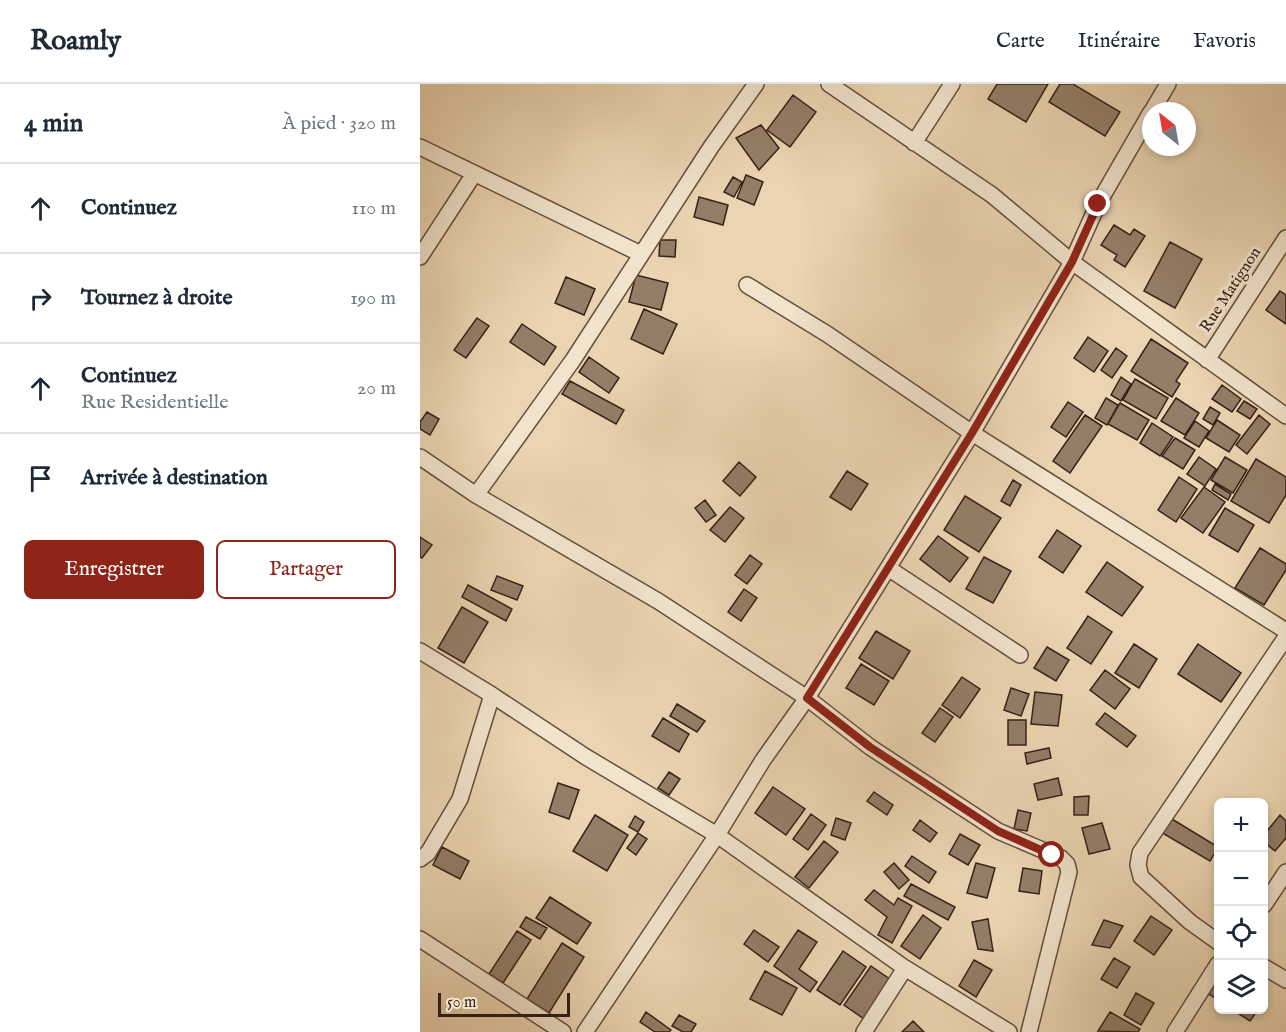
<!DOCTYPE html>
<html lang="fr">
<head>
<meta charset="utf-8">
<style>
	:root { --surface:#fff; --page:#f2f2f3; --text:#1f2937; --muted:#747a83; --line:#e0e1e3; --accent:#8f2418 }
	body { margin:0; font-family:"IM FELL English",serif; background:var(--page); color:var(--text) }
	.controls { position:absolute; right:18px; bottom:18px; display:grid; overflow:hidden; border-radius:9px; box-shadow:0 3px 9px #0003 }
	.controls button { width:54px; height:54px; display:grid; place-items:center; padding:0; border:0; border-bottom:2px solid var(--line); background:var(--surface); color:var(--text); font:30px sans-serif }
	.compass { position:absolute; left:722px; top:18px; width:54px; height:54px; border-radius:50%; background:var(--surface); box-shadow:0 3px 9px #0003; rotate:329deg }
	.scale { position:absolute; left:18px; bottom:15px; width:132px; box-sizing:border-box; padding-left:6px; border:3px solid #372118; border-top:0; font-size:16px; line-height:21px; white-space:nowrap; color:#372118; -webkit-text-stroke:4px #f1e3cc; paint-order:stroke }
	.stop { position:absolute; width:18px; height:18px; margin:-14px; border:4px solid #8f2418; border-radius:50%; background:#fff }
	.stop.end { background:#8f2418; border-color:#fff; box-shadow:0 2px 6px #0008 }
	.list { margin:0; padding:0; list-style:none }
	h2 { display:flex; justify-content:space-between; align-items:center; height:78px; margin:0; padding:0 24px; font-size:26px }
	h2 small { font-size:20px; font-weight:400; color:var(--muted) }
	.list li { display:grid; grid-template-columns:39px 1fr auto; gap:18px; align-items:center; box-sizing:border-box; height:90px; padding:0 24px; border-top:2px solid var(--line) }
	.list b { display:block; font-size:22px; white-space:nowrap }
	.list p { margin:0; font-size:20px; white-space:nowrap; color:var(--muted) }
	.list em { font-size:20px; font-style:normal; color:var(--muted) }
	.actions { display:flex; gap:12px; padding:18px 24px }
	.actions a { flex:1; padding:14px 0; border:2px solid var(--accent); border-radius:9px; text-align:center; font-size:21px; color:var(--accent) }
	.actions .main { background:var(--accent); color:#fff }
	.icon { flex:none; width:33px; height:33px; fill:none; stroke:currentColor; stroke-width:2; stroke-linecap:round; stroke-linejoin:round }
	.map { position:relative; flex:none; width:866px; height:948px; overflow:hidden }
	header { display:flex; align-items:center; gap:36px; box-sizing:border-box; height:84px; padding:0 30px; background:var(--surface); border-bottom:2px solid var(--line) }
	header strong { font-size:28px }
	nav { display:flex; gap:33px; margin-inline-start:auto; font-size:21px }
	main { display:flex }
	aside { flex:1; background:var(--surface) }
	.map>svg:first-child { display:block }
</style>
</head>
<body>
<header>
<strong>Roamly</strong>
<nav><a>Carte</a><a>Itinéraire</a><a>Favoris</a></nav>
</header>
<main>
<aside>
<h2>4 min<small>À pied · 320 m</small></h2>
<ul class="list">
<li><svg class="icon" aria-label="ahead" viewBox="0 0 24 24"><path d="M12 20V5M6 11l6-6 6 6"/></svg><div><b>Continuez</b></div><em>110 m</em></li>
<li><svg class="icon" aria-label="right" viewBox="0 0 24 24"><path d="M7 20v-9h11M14 6l5 5-5 5"/></svg><div><b>Tournez à droite</b></div><em>190 m</em></li>
<li><svg class="icon" aria-label="ahead" viewBox="0 0 24 24"><path d="M12 20V5M6 11l6-6 6 6"/></svg><div><b>Continuez</b><p>Rue Residentielle</p></div><em>20 m</em></li>
<li><svg class="icon" aria-label="arrive" viewBox="0 0 24 24"><path d="M6 21V4h12l-3 4 3 4H6"/></svg><div><b>Arrivée à destination</b></div></li>
</ul>
<div class="actions"><a class="main">Enregistrer</a><a>Partager</a></div>
</aside>
<div class="map">
<svg width="866" height="948" viewBox="0 0 866 948">
	<rect width="100%" height="100%" fill="#ead4b1"/>
	<filter id="stains"><feTurbulence type="fractalNoise" baseFrequency=".00333" numOctaves="4"/><feColorMatrix values="0 0 0 0 .2 0 0 0 0 .09 0 0 0 0 .02 0 0 0 .5 -.17"/></filter>
	<radialGradient id="worn" r=".72"><stop offset=".6" stop-color="#630" stop-opacity="0"/><stop offset="1" stop-color="#630" stop-opacity=".3"/></radialGradient>
	<path fill="#947e68" stroke="#372118" stroke-width="1.5" d="M577,0H628L606,38L568,15Z
		M640,0H653L700,28L685,52L629,18Z
		M373,11L396,28L370,63L347,46Z
		M341,41L359,64L339,86L316,54Z
		M326,91L343,98L334,121L317,114Z
		M313,93L322,98L314,113L304,108Z
		M279,113L308,121L303,141L274,133Z
		M694,141L710,151L714,145L725,152L705,183L694,176L697,171L681,161Z
		M240,156H256L255,173L239,172Z
		M750,158L782,175L755,224L724,207Z
		M216,191L248,199L241,226L209,218Z
		M146,193L175,205L164,231L135,219Z
		M860,207L866,211V240L846,226Z
		M224,225L257,240L243,270L211,255Z
		M57,234L69,242L46,274L34,266Z
		M102,240L136,263L124,281L90,258Z
		M668,253L688,267L674,288L654,274Z
		M731,255L768,279L756,297L760,300L752,313L711,287Z
		M696,264L707,272L692,294L681,286Z
		M169,273L199,294L189,309L159,288Z
		M701,293L711,300L701,317L691,311Z
		M715,295L748,314L736,335L703,316Z
		M150,297L204,326L196,340L142,310Z
		M802,301L821,315L812,328L792,315Z
		M686,314L698,321L687,341L675,334Z
		M756,314L779,329L765,351L741,337Z
		M824,317L837,325L830,335L817,327Z
		M648,318L663,328L646,353L631,343Z
		M700,319L729,336L717,356L688,340Z
		M790,323L800,329L793,341L783,335Z
		M7,328L19,335L10,351L0,345V338Z
		M665,331L682,342L650,389L633,377Z
		M839,331L850,340L827,370L816,361Z
		M797,336L820,351L809,368L786,354Z
		M775,337L789,347L779,363L764,354Z
		M732,339L753,353L740,372L720,359Z
		M755,354L775,366L763,385L742,372Z
		M779,373L796,385L785,402L767,390Z
		M805,373L827,386L813,409L791,396Z
		M836,375L866,393V411L849,439L811,417Z
		M319,378L336,393L320,412L303,397Z
		M427,387L448,400L431,426L410,413Z
		M759,393L777,405L756,438L738,426Z
		M593,396L601,401L590,422L581,417Z
		M795,400L811,410L808,416L792,406Z
		M784,403L805,418L783,449L761,434Z
		M545,412L581,434L559,468L524,446Z
		M285,416L296,431L286,438L275,424Z
		M310,423L324,434L305,458L290,446Z
		M805,424L834,441L818,468L789,451Z
		M637,446L661,462L643,489L619,473Z
		M518,452L548,474L530,498L500,475Z
		M0,453L12,461L2,474L0,473Z
		M840,464L866,480V486L844,521L815,504Z
		M330,471L342,480L327,500L315,491Z
		M564,473L591,487L573,519L546,505Z
		M687,478L723,503L702,532L666,508Z
		M77,492L103,502L97,516L71,506Z
		M48,501L92,525L86,537L42,513Z
		M324,505L337,514L321,537L308,528Z
		M42,523L68,538L44,579L18,564Z
		M668,532L692,548L671,580L647,564Z
		M456,547L490,567L473,595L439,574Z
		M714,560L737,575L719,604L695,589Z
		M778,560L821,589L801,618L758,590Z
		M627,563L649,576L636,597L614,584Z
		M441,580L469,597L454,621L426,604Z
		M685,586L710,605L695,625L670,606Z
		M542,593L560,605L540,634L522,621Z
		M591,604L609,610L601,632L584,626Z
		M615,608L642,611L638,642L611,640Z
		M257,620L285,637L277,648L250,632Z
		M520,624L533,633L515,658L502,649Z
		M685,629L716,652L707,663L676,640Z
		M243,634L269,650L259,668L232,652Z
		M588,636H606V661H588Z
		M629,664L631,674L607,680L605,669Z
		M249,688L260,695L249,711L238,704Z
		M638,694L642,711L618,716L614,700Z
		M138,699L159,706L149,735L129,728Z
		M353,703L385,725L366,751L335,729Z
		M454,708L473,721L467,731L447,717Z
		M669,712L668,731H654V713Z
		M598,726L611,729L607,747L594,745Z
		M391,730L406,741L388,766L373,755Z
		M175,731L208,751L187,787L153,767Z
		M860,731L866,737V754L855,767L844,758V751Z
		M215,732L224,738L218,748L209,743Z
		M747,732L798,763L790,777L739,747Z
		M416,734L431,739L425,756L411,751Z
		M500,736L517,749L510,758L493,746Z
		M682,739L690,765L669,770L662,744Z
		M218,749L227,755L216,771L207,764Z
		M540,750L560,761L548,781L529,770Z
		M404,757L418,768L389,804L375,793Z
		M22,763L49,777L40,795L13,781Z
		M492,772L516,788L509,799L485,782Z
		M474,779L489,796L479,805L464,788Z
		M556,779L575,784L567,814L547,809Z
		M603,784L622,787L619,810L599,807Z
		M491,800L535,823L528,836L484,812Z
		M454,806L474,821L478,814L492,822L472,859L458,851L467,833L445,816Z
		M130,813L171,839L157,860L116,834Z
		M503,831L521,844L500,875L481,862Z
		M731,832L752,846L734,871L714,857Z
		M106,833L127,844L120,855L100,843Z
		M568,835L573,867L558,865L552,838Z
		M684,836L703,842L690,864L672,861Z
		M334,846L359,863L348,878L324,860Z
		M378,846L397,858L379,885L397,898L390,908L354,882Z
		M97,847L111,856L83,899L69,890Z
		M142,859L164,873L129,929L107,915Z
		M423,867L446,883L420,921L397,906Z
		M694,874L710,883L697,904L681,895Z
		M554,876L572,886L556,913L539,902Z
		M451,882L474,898L447,937L424,921Z
		M345,887L377,904L362,931L330,915Z
		M793,898L798,902V916L786,908Z
		M716,909L734,919L721,941L704,931Z
		M813,926H834L837,927L830,937Z
		M226,928L251,946L249,948H235L220,938Z
		M690,928L720,945L718,948L678,947Z
		M259,931L276,940L271,948H263L252,942Z
		M493,937L504,948H482Z"/>
	<g fill="none" stroke-linecap="round" stroke-linejoin="round">
		<g stroke="#644e3e" stroke-width="18">
			<path id="minor" d="M409,0L572,111L652,178L866,332
				M732,27L748,0
				M494,59L532,0
				M0,63L221,170
				M0,173L54,90
				M327,201L407,250L552,349L866,547
				M787,276L866,154
				M0,373L56,411L238,517L387,614L450,663L578,747L641,774L647,780L649,788L609,948
				M56,411L153,276L291,63L336,0
				M468,484L600,571
				M0,567L72,611L166,673L297,751L485,884L589,948
				M0,775L8,769L40,715L72,611
				M844,821L866,788
				M0,855L143,948
				M798,858L770,838L721,793L718,781L720,769L866,553
				M844,883L866,896
				M165,948L297,751L343,676L387,614L552,349L652,178L678,120L731,28
				M444,948L485,884
				M755,948L798,880"/>
		</g>
		<use href="#minor" stroke="#f1e3cc" stroke-width="15"/>
	</g>
	<g fill="none" stroke-linecap="round" stroke-linejoin="round">
		<path stroke="#8f2418" stroke-width="8" d="M632,771L578,747L450,663L387,614L552,349L652,178L678,120"/>
	</g>
	<g text-anchor="middle" dominant-baseline="central" stroke-width="6" stroke-linejoin="round" paint-order="stroke">
		<g font-size="16" fill="#372118" stroke="#f1e3cc">
			<text transform="translate(811 206) rotate(-57)">Rue Matignon</text>
		</g>
	</g>
	<rect width="100%" height="100%" filter="url(#stains)"/>
	<rect width="100%" height="100%" fill="url(#worn)"/>
</svg>
<div class="controls">
<button>+</button>
<button>−</button>
<button><svg class="icon" aria-label="locate" viewBox="0 0 24 24"><circle cx="12" cy="12" r="6"/><path d="M12 2v4M12 18v4M2 12h4M18 12h4"/></svg></button>
<button><svg class="icon" aria-label="layers" viewBox="0 0 24 24"><path d="M12 4l9 5-9 5-9-5zM3 14l9 5 9-5"/></svg></button>
</div>
<svg class="compass" viewBox="-18 -18 36 36"><path d="M0-13l5 13h-10z" fill="#e53935"/><path d="M0 13l5-13h-10z" fill="#747a83"/></svg>
<div class="scale">50 m</div>
<div class="stop" style="left:632px;top:771px"></div>
<div class="stop end" style="left:678px;top:120px"></div>
</div>
</main>
</body>
</html>
